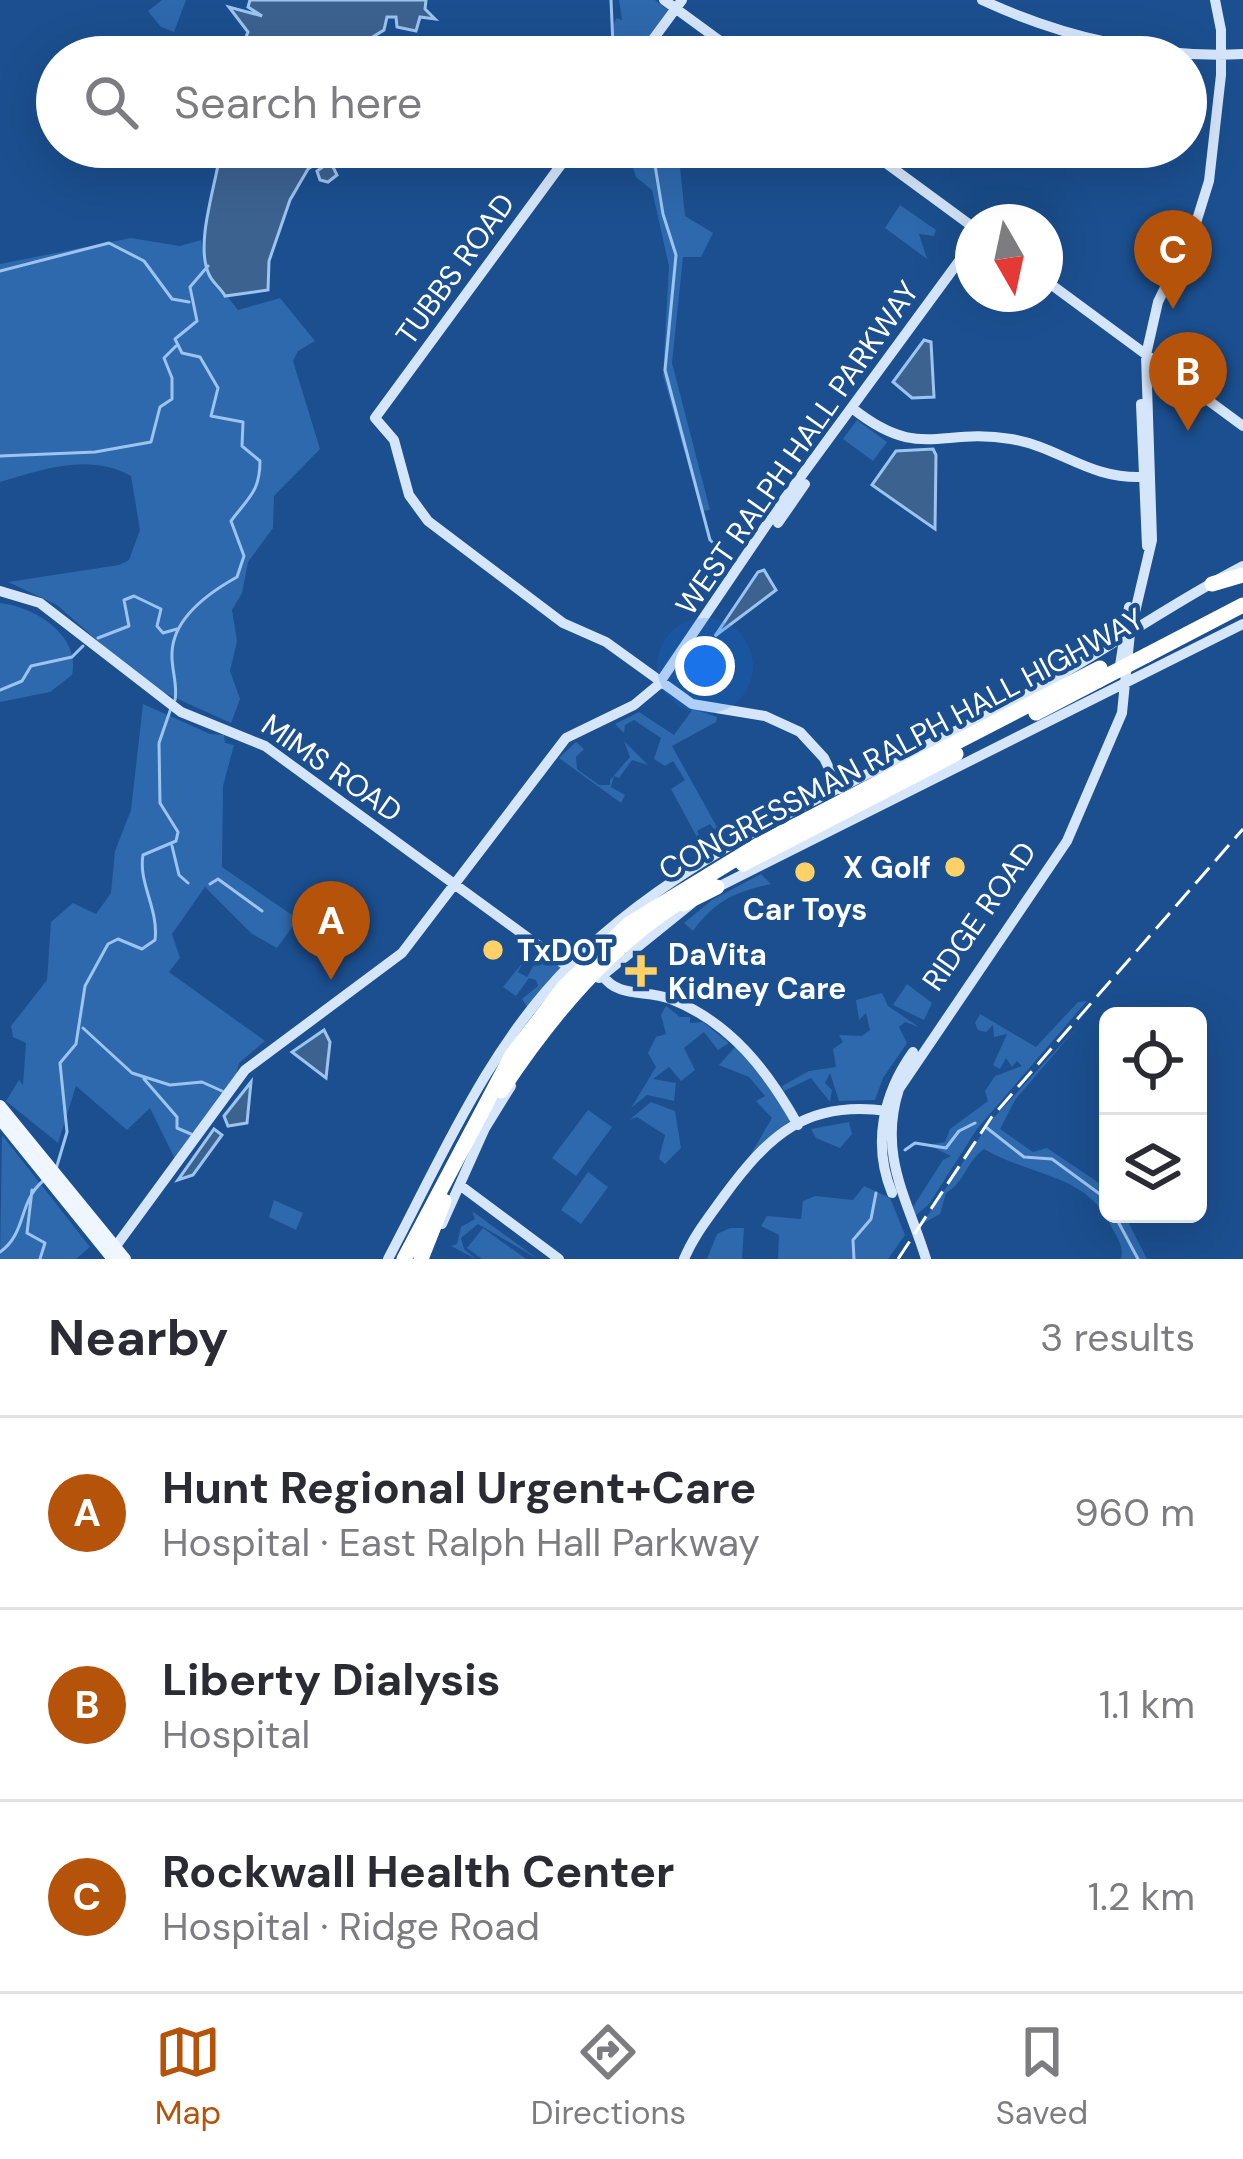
<!DOCTYPE html>
<html lang="en">
<head>
<meta charset="utf-8">
<style>
	:root { --surface:#fff; --page:#f2f2f3; --text:#2b2b33; --muted:#7c7c81; --line:#e1e1e2; --accent:#b45309 }
	body { margin:0; font-family:"DM Sans",sans-serif; background:var(--page); color:var(--text) }
	.controls { position:absolute; right:36px; bottom:36px; display:grid; overflow:hidden; border-radius:18px; box-shadow:0 12px 48px #0002 }
	.controls button { width:108px; height:108px; display:grid; place-items:center; padding:0; border:0; border-bottom:3px solid var(--line); background:var(--surface); color:var(--text); font:60px sans-serif }
	.compass { position:absolute; left:955px; top:204px; width:108px; height:108px; border-radius:50%; background:var(--surface); box-shadow:0 12px 48px #0002; rotate:171deg }
	.you { position:absolute; left:705px; top:666px; width:42px; height:42px; margin:-30px; border:9px solid #fff; border-radius:50%; background:#1a73e8; box-shadow:0 0 0 18px #1a73e833 }
	.badge { display:grid; place-items:center; width:78px; height:78px; border-radius:50%; background:var(--accent); color:#fff; font-size:39px; font-weight:700 }
	.pin { position:absolute; translate:-50% -99px; filter:drop-shadow(0 3px 6px #0008) }
	.pin::after { content:''; position:absolute; top:63px; width:42px; height:36px; background:inherit; clip-path:polygon(0 0,100% 0,50% 100%) }
	.list { margin:0; padding:0; list-style:none }
	h2 { display:flex; justify-content:space-between; align-items:center; height:156px; margin:0; padding:0 48px; font-size:51px }
	h2 small { font-size:39px; font-weight:400; color:var(--muted) }
	.list li { display:grid; grid-template-columns:78px 1fr auto; gap:36px; align-items:center; box-sizing:border-box; height:192px; padding:0 48px; border-top:3px solid var(--line) }
	.list b { display:block; font-size:45px; white-space:nowrap }
	.list p { margin:0; font-size:39px; white-space:nowrap; color:var(--muted) }
	.list em { font-size:39px; font-style:normal; color:var(--muted) }
	.icon { flex:none; width:66px; height:66px; fill:none; stroke:currentColor; stroke-width:2; stroke-linecap:round; stroke-linejoin:round }
	.map { position:relative; flex:none; width:1243px; height:1259px; overflow:hidden }
	.search { position:absolute; background:var(--surface); box-shadow:0 12px 48px #0002; left:36px; right:36px; top:36px; height:132px; display:flex; align-items:center; gap:30px; box-sizing:border-box; padding:0 42px; border-radius:66px; color:var(--muted); font-size:45px }
	.sheet { height:732px; background:var(--surface) }
	nav { display:flex; justify-content:space-around; align-items:center; box-sizing:border-box; height:168px; border-top:3px solid var(--line); background:var(--surface); font-size:33px; color:var(--muted) }
	nav a { display:grid; justify-items:center; gap:6px }
	nav .on { color:var(--accent) }
	.map>svg:first-child { display:block }
</style>
</head>
<body>
<div class="map">
<svg width="1243" height="1259" viewBox="0 0 1243 1259">
	<rect width="100%" height="100%" fill="#1b4f8f"/>
	<path fill="#2e69ad" d="M162,0H186L174,32L161,27L148,11Z
		M619,0H655L668,10L636,57H614L609,40L616,18L622,20Z
		M634,147H678L685,216L713,233L701,257H683L672,363L710,510L701,511L663,375L669,266L652,190L636,177L631,162Z
		M900,205L936,230L934,236L919,234L927,259L885,228Z
		M131,238L180,246L201,240L206,269L238,310L280,298L315,341L298,351L293,361L320,449L274,496L273,528L248,562L242,593L232,610L237,641L230,671L240,699L231,723L149,686L57,605L8,582L119,565L129,560L140,530L131,476C89,452 41,470 0,482V264Z
		M857,420L887,442L873,461L843,439Z
		M0,603C36,607 81,636 72,675L50,692L0,702Z
		M143,704L210,734L224,735L225,743L234,745L223,786L222,867L298,919L277,948L252,934L205,887L172,934L180,958L169,972L265,1041L239,1063L236,1075L175,1159L150,1108L127,1130L76,1086L58,1143L6,1101L19,1080L23,1085L26,1043L13,1037L11,1026L47,980L51,922L73,903L96,914L111,893L115,851L131,810Z
		M693,709L717,717L716,722L672,746L717,827L725,833L726,846L710,824L697,831L704,846L699,841L671,789L685,780L673,761L665,766L654,759L661,738L634,720L625,725L624,733L615,724L639,712L674,735Z
		M624,741L648,765L632,760L619,778L614,776L611,787L625,795L621,803L559,758L576,742L584,749L576,757L577,769L599,785H610V780L630,757Z
		M761,874L771,884C735,892 715,901 693,931L684,923L712,900Z
		M541,953L563,968L527,1007L522,999L538,986L536,980L529,978L516,996L503,987L524,961L518,972L527,977Z
		M907,984L932,1003L924,1020L893,1005Z
		M882,993L888,1006L919,1027L905,1022L899,1027L907,1043L883,1078L875,1100L839,1101L830,1073L825,1083L832,1090L830,1102L811,1078L784,1091L782,1086L809,1071L836,1067L833,1049L843,1042L839,1035L862,1036L870,1030L866,1013L859,1020L856,1000Z
		M1087,1001L977,1129L929,1204L915,1216L913,1207L943,1160L951,1156L928,1145L945,1142L950,1129L988,1101L985,1091L995,1076L1022,1066L1017,1061L1012,1067L1006,1058L1000,1069L993,1065L1007,1034L994,1037L993,1025L986,1032L978,1030L975,1023L980,1014L1036,1047L1078,1002Z
		M666,1006L680,1017H690V1023L703,1022L729,1043L718,1050L704,1032L684,1048L695,1070L681,1081L669,1067L653,1079L676,1083L674,1101L647,1095L631,1108L656,1067L648,1053L656,1037L666,1034L661,1015Z
		M1079,1025L1015,1100L1000,1129L1033,1152L1047,1148L1108,1189V1214H1124L1147,1259H1121C1124,1245 1117,1238 1110,1224C1086,1174 1030,1176 984,1149C966,1162 965,1182 946,1193L940,1214L922,1224L989,1123Z
		M736,1046L766,1078L790,1121L748,1159L772,1118L756,1101L765,1096L749,1077L719,1065Z
		M651,1102L675,1111L681,1148L665,1164L659,1159L665,1135L637,1117L629,1120Z
		M588,1110L612,1127L576,1176L552,1158Z
		M849,1122L852,1134L840,1148L816,1138L811,1129Z
		M2,1135L90,1247L76,1259H0Z
		M588,1172L608,1187L581,1224L561,1210Z
		M864,1186L890,1198L905,1235L888,1259H778L779,1235L761,1226L767,1216L801,1219L803,1201L815,1196L853,1200Z
		M274,1200L303,1213L296,1230L269,1217Z
		M472,1211L538,1259L478,1224L461,1238L464,1249L476,1259L451,1246L457,1244L461,1227L475,1219Z
		M483,1228L526,1259H482L467,1248Z
		M730,1228H744L742,1259H707L717,1234Z"/>
	<path fill="#3c6290" stroke="#9cc4f0" stroke-width="3" d="M250,0H426L425,9L435,19L420,17L416,31L397,27L396,17H387L384,30L361,44L343,43L350,57H232L218,51L219,45L241,49L248,32L229,7L262,16L248,7Z
		M221,147H330L327,155L337,175L328,182L320,180L317,171L327,164L324,158L308,169L290,200L269,261L268,290L225,296C220,287 211,282 208,272C195,240 218,179 221,147Z
		M924,340L931,342L934,397L912,398L893,382Z
		M933,449L936,455L935,529L872,485L896,451Z
		M764,570L776,590L715,636L758,572Z
		M324,1030L330,1042L326,1078L292,1052Z
		M251,1082L247,1123L228,1126L224,1116Z
		M214,1129L222,1135L193,1175L178,1180Z"/>
	<g fill="none" stroke-linecap="round" stroke-linejoin="round">
		<path stroke="#9cc4f0" stroke-width="3" d="M611,0L613,45L620,57
			M652,147L663,214L676,255L665,370L710,540L737,564
			M0,271L109,243L144,261L172,299L189,302
			M0,456L95,452L151,442L160,407L172,399V378L164,358L176,346
			M98,638L129,626L124,600L134,596L161,609L157,626L163,633L177,629
			M0,690L22,681L31,666L72,657L83,646
			M175,700C178,684 171,669 172,653C173,618 210,592 237,577L244,556L231,521C248,498 260,492 260,461L242,446L243,422L211,416L218,388L200,357L182,353L175,339L197,321L190,287L208,266
			M172,846L179,875L188,883
			M210,884L218,879L262,911
			M83,1028L132,1073L170,1085L202,1082L222,1091
			M144,1079L177,1117V1128L191,1134
			M987,1128L1024,1157L1052,1159L1108,1200
			M905,1150L915,1143L946,1148L959,1131L975,1123
			M56,1169L67,1132L60,1063L76,1044L85,986L108,944L118,939L142,949L155,940C159,909 138,883 143,855L176,841L178,832L160,803L159,743L171,708
			M32,1190L27,1233L45,1243L40,1259
			M1114,1214L1138,1259
			M0,1252C27,1233 18,1202 43,1181
			M854,1259L853,1240L871,1219L876,1193"/>
		<path stroke="#d6e6fa" stroke-width="10" d="M664,0L742,57
			M982,0C1062,37 1155,59 1243,54
			M640,57L682,0
			M574,147L375,418L394,440L409,495L428,521L563,623L606,642L692,704L765,716L800,732L824,758L839,789
			M864,147L973,227
			M1045,280L1243,426
			M1141,404L1147,546
			M852,408C920,462 939,427 1011,439C1060,447 1088,479 1143,477
			M778,523L805,484
			M0,591L40,603L181,712L265,746L568,967
			M1119,672L1129,607
			M712,890L1243,624
			M602,975C619,999 645,989 671,999C731,1023 767,1070 798,1125
			M599,978L692,903
			M461,1186L559,1259
			M892,1193C872,1144 883,1094 913,1052
			M442,1224L485,1128L511,1086
			M113,1250L245,1070L402,953L566,738L634,705L658,685L780,505L973,242
			M388,1259C441,1159 488,1047 570,965C690,844 859,783 1007,705C1088,663 1162,608 1243,566
			M684,1259C694,1235 709,1217 724,1196C769,1135 806,1100 887,1111
			M926,1259C907,1198 878,1155 899,1089L1067,841L1122,713L1130,633L1152,540L1146,355L1158,302L1195,226L1209,181L1221,75V30L1215,0"/>
		<path stroke="#f0f6ff" stroke-width="12" d="M0,1106L125,1259
			M0,1119L113,1259"/>
		<path stroke="#fff" stroke-width="15" d="M1212,584L1243,575
			M1147,655L1243,605
			M1036,713L1099,680
			M743,864L956,754
			M683,904L717,887
			M501,1091C550,1017 609,945 686,898
			M404,1259L512,1055L564,987L629,924L760,844L1100,668
			M421,1259L444,1201"/>
		<path stroke="#fff" stroke-width="3" stroke-dasharray="21 9" stroke-linecap="butt" d="M898,1259L991,1118L1243,829"/>
		<path stroke="#fff" stroke-width="15" d="M1099,680L1147,655"/>
	</g>
	<g fill="#ffd166" stroke="#1b4f8f" stroke-width="4.5">
		<circle cx="955" cy="867" r="12"/>
		<circle cx="805" cy="872" r="12"/>
		<circle cx="493" cy="950" r="12"/>
		<path d="M635 953h12v12h12v12h-12v12h-12v-12h-12v-12h12z"/>
	</g>
	<g text-anchor="middle" dominant-baseline="central" stroke-width="9" stroke-linejoin="round" paint-order="stroke">
		<g font-size="30" fill="#fff" stroke="#1b4f8f">
			<text transform="translate(455 269) rotate(-54)">TUBBS ROAD</text>
			<text transform="translate(797 448) rotate(-55)">WEST RALPH HALL PARKWAY</text>
			<text transform="translate(901 744) rotate(-28)">CONGRESSMAN RALPH HALL HIGHWAY</text>
			<text transform="translate(332 768) rotate(35)">MIMS ROAD</text>
			<text transform="translate(979 916) rotate(-55)">RIDGE ROAD</text>
		</g>
		<g font-size="30" font-weight="bold" fill="#fff" stroke="#1b4f8f" text-anchor="start">
			<text x="931" y="867" text-anchor="end">X Golf</text>
			<text x="805" y="909" text-anchor="middle">Car Toys</text>
			<text x="517" y="950">TxDOT</text>
			<text x="668" y="954">DaVita<tspan x="668" dy="34">Kidney Care</tspan></text>
		</g>
	</g>
</svg>
<div class="controls">
<button><svg class="icon" aria-label="locate" viewBox="0 0 24 24"><circle cx="12" cy="12" r="6"/><path d="M12 2v4M12 18v4M2 12h4M18 12h4"/></svg></button>
<button><svg class="icon" aria-label="layers" viewBox="0 0 24 24"><path d="M12 4l9 5-9 5-9-5zM3 14l9 5 9-5"/></svg></button>
</div>
<svg class="compass" viewBox="-18 -18 36 36"><path d="M0-13l5 13h-10z" fill="#e53935"/><path d="M0 13l5-13h-10z" fill="#7c7c81"/></svg>
<div class="you"></div>
<div class="pin badge" style="left:331px;top:980px">A</div>
<div class="pin badge" style="left:1188px;top:431px">B</div>
<div class="pin badge" style="left:1173px;top:309px">C</div>
<div class="search"><svg class="icon" aria-label="search" viewBox="0 0 24 24"><circle cx="10" cy="10" r="6"/><path d="M15 15l6 6"/></svg>Search here</div>
</div>
<section class="sheet">
<h2>Nearby<small>3 results</small></h2>
<ul class="list">
<li><span class="badge">A</span><div><b>Hunt Regional Urgent+Care</b><p>Hospital · East Ralph Hall Parkway</p></div><em>960 m</em></li>
<li><span class="badge">B</span><div><b>Liberty Dialysis</b><p>Hospital</p></div><em>1.1 km</em></li>
<li><span class="badge">C</span><div><b>Rockwall Health Center</b><p>Hospital · Ridge Road</p></div><em>1.2 km</em></li>
</ul>
</section>
<nav>
<a class="on"><svg class="icon" aria-label="map" viewBox="0 0 24 24"><path d="M3 6l6-2 6 2 6-2v14l-6 2-6-2-6 2zM9 4v14M15 6v14"/></svg>Map</a>
<a><svg class="icon" aria-label="directions" viewBox="0 0 24 24"><path d="M12 3l9 9-9 9-9-9zM9 14v-3h6M13 9l2 2-2 2"/></svg>Directions</a>
<a><svg class="icon" aria-label="saved" viewBox="0 0 24 24"><path d="M7 4h10v16l-5-4-5 4z"/></svg>Saved</a>
</nav>
</body>
</html>
